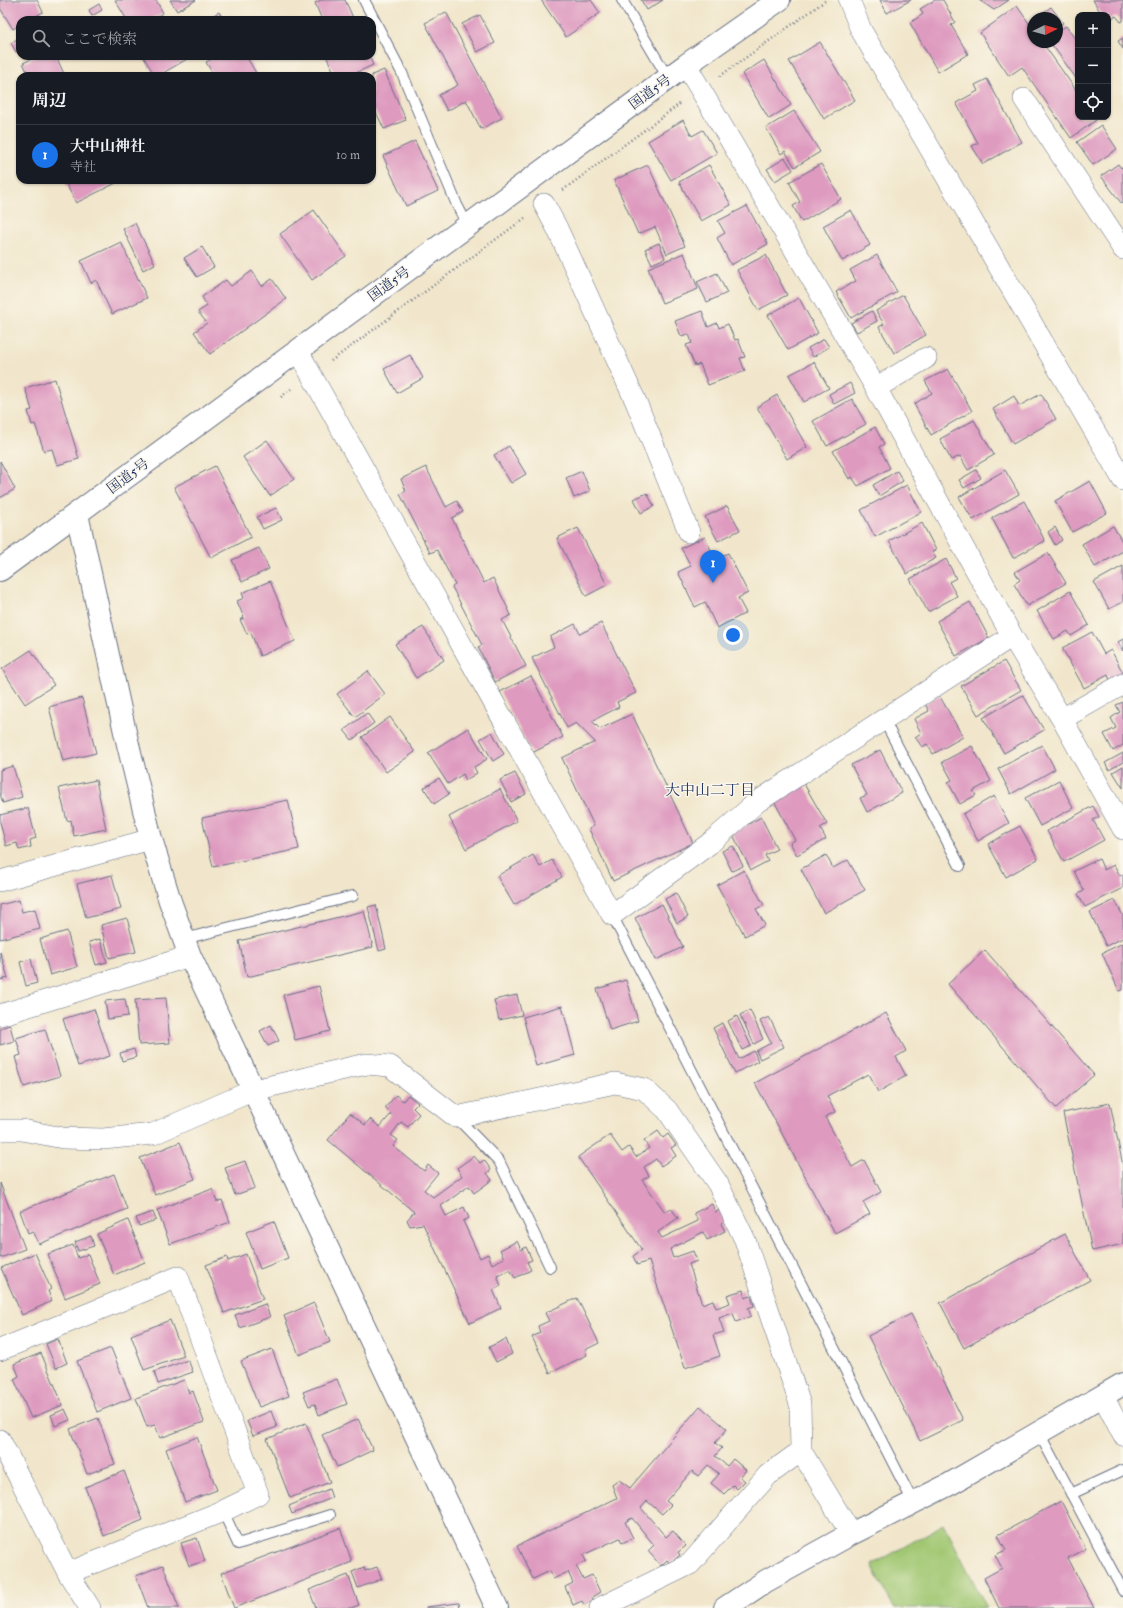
<!DOCTYPE html>
<html lang="ja">
<head>
<meta charset="utf-8">
<style>
	:root { --surface:#171b24; --page:#20242c; --text:#f1f3f6; --muted:#9ea1a6; --line:#363941; --accent:#1a73e8 }
	body { margin:0; font-family:"IM FELL Double Pica","Noto Serif JP",serif; background:var(--page); color:var(--text) }
	.controls { position:absolute; right:12px; top:12px; display:grid; overflow:hidden; border-radius:8px; box-shadow:0 1px 3px #0004 }
	.controls button { width:36px; height:36px; display:grid; place-items:center; padding:0; border:0; border-bottom:1px solid var(--line); background:var(--surface); color:var(--text); font:20px sans-serif }
	.compass { position:absolute; left:1027px; top:12px; width:36px; height:36px; border-radius:50%; background:var(--surface); box-shadow:0 1px 3px #0004; rotate:85deg }
	.you { position:absolute; left:733px; top:635px; width:14px; height:14px; margin:-10px; border:3px solid #fff; border-radius:50%; background:#1a73e8; box-shadow:0 0 0 6px #1a73e833 }
	.badge { display:grid; place-items:center; width:26px; height:26px; border-radius:50%; background:var(--accent); color:#fff; font-size:13px; font-weight:700 }
	.pin { position:absolute; translate:-50% -33px; filter:drop-shadow(0 1px 2px #0008) }
	.pin::after { content:''; position:absolute; top:21px; width:14px; height:12px; background:inherit; clip-path:polygon(0 0,100% 0,50% 100%) }
	.list { margin:0; padding:0; list-style:none }
	h2 { display:flex; justify-content:space-between; align-items:center; height:52px; margin:0; padding:0 16px; font-size:17px }
	h2 small { font-size:13px; font-weight:400; color:var(--muted) }
	.list li { display:grid; grid-template-columns:26px 1fr auto; gap:12px; align-items:center; box-sizing:border-box; height:60px; padding:0 16px; border-top:1px solid var(--line) }
	.list b { display:block; font-size:15px; white-space:nowrap }
	.list p { margin:0; font-size:13px; white-space:nowrap; color:var(--muted) }
	.list em { font-size:13px; font-style:normal; color:var(--muted) }
	.icon { flex:none; width:22px; height:22px; fill:none; stroke:currentColor; stroke-width:2; stroke-linecap:round; stroke-linejoin:round }
	.map { position:relative; flex:none; width:1123px; height:1608px; overflow:hidden }
	.search { position:absolute; background:var(--surface); box-shadow:0 1px 3px #0004; left:16px; top:16px; width:360px; height:44px; display:flex; align-items:center; gap:10px; box-sizing:border-box; padding:0 14px; border-radius:12px; color:var(--muted); font-size:15px }
	.panel { position:absolute; background:var(--surface); box-shadow:0 1px 3px #0004; left:16px; top:72px; width:360px; height:112px; border-radius:12px }
	.map>svg:first-child { display:block }
</style>
</head>
<body>
<div class="map">
<svg width="1123" height="1608" viewBox="0 0 1123 1608">
	<rect width="100%" height="100%" fill="#fbf7ec"/>
	<filter id="ink" filterUnits="userSpaceOnUse"><feTurbulence type="fractalNoise" baseFrequency=".025" numOctaves="2"/><feDisplacementMap in="SourceGraphic" scale="8" xChannelSelector="R" yChannelSelector="G"/><feConvolveMatrix kernelMatrix="1 2 1 2 8 2 1 2 1" color-interpolation-filters="sRGB"/></filter>
	<filter id="wash" filterUnits="userSpaceOnUse"><feTurbulence type="fractalNoise" baseFrequency=".012" numOctaves="4" result="noise"/><feDisplacementMap in="SourceGraphic" scale="16" xChannelSelector="R" yChannelSelector="G"/><feGaussianBlur stdDeviation="0.9" result="paint"/><feColorMatrix in="noise" values="0 0 0 0 0 0 0 0 0 0 0 0 0 0 0 0 0 1.4 0 .05"/><feComposite in="paint" operator="in"/></filter>
	<g filter="url(#wash)">
		<rect width="100%" height="100%" fill="#f1e6cb"/>
		<path fill="#a1c772" stroke="#5e7b68" d="M944,1524L987,1608H894L872,1565Z"/>
		<g id="blocks">
			<path fill="#de9abf" d="M0,0H37L43,12L29,20H20V25L13,29L0,8Z
				M115,0H156L163,13L150,20H127Z
				M170,0H196L177,11Z
				M321,0H345L354,20H322L315,3Z
				M541,0H591L600,13L566,37Z
				M641,0H663L647,10Z
				M880,0H911L887,13Z
				M935,0H943L955,22L951,25L968,54L938,72L910,23L923,14L920,9Z
				M979,0H1009L994,10Z
				M1093,0H1123V21L1121,22L1116,16L1108,20V15H1102Z
				M99,4L102,10L92,16L89,10Z
				M1017,6L1033,29V42H1042L1078,93V117H1095L1096,120L1071,138L1022,67L1009,76L980,33Z
				M1051,7L1063,23L1057,27V18H1035Z
				M219,12L224,20H205Z
				M446,12L502,118L481,129L466,100L447,111L439,95L458,85L425,23Z
				M480,15L495,43L477,52L462,24Z
				M1066,26L1078,43V81L1050,42H1057V32Z
				M20,37V50L16,52L11,43Z
				M1123,38V49L1118,41Z
				M820,42L855,100L824,119L789,61Z
				M38,56H56L65,76H29L23,63Z
				M143,56H185L187,59L158,76H155Z
				M218,56H246L256,73L251,76H214L206,62Z
				M326,56H369L373,65L349,76H336Z
				M764,60L791,105L769,119L742,74Z
				M384,70L406,120L384,129L375,110L372,112V75Z
				M987,79L1022,142L983,164L972,146L978,143L956,103L978,91L975,85Z
				M794,111L820,152L795,167L785,151L781,154L766,128Z
				M683,120L692,136L703,130L717,153L671,180L648,141Z
				M1101,125L1117,149L1093,165L1077,142Z
				M415,141L438,191L406,206L383,156Z
				M785,158L793,170L775,181L767,169Z
				M821,164L841,199L802,222L793,206L800,202L789,182Z
				M1118,164L1121,168L1123,166V203L1122,204L1101,176Z
				M648,165L685,246L667,254L655,227L638,234L614,180Z
				M709,165L731,205L701,221L679,182Z
				M64,180H118V182L76,203Z
				M747,206L768,244L731,265L717,238L725,233L718,221Z
				M314,210L346,256L312,280L280,234Z
				M851,210L870,245L842,261L823,226Z
				M135,223L155,264L143,270L123,229Z
				M121,242L147,298L112,314L96,280L91,283L81,261Z
				M659,243L665,258L652,264L645,249Z
				M202,247L214,267L197,277L184,258Z
				M684,253L698,289L662,303L648,268Z
				M766,255L787,295L758,310L737,270Z
				M877,255L897,292L851,318L836,292L856,281L850,270Z
				M252,271L262,286L272,279L286,299L210,354L194,332L207,323L198,312L207,306L202,297L226,280L231,286Z
				M717,273L727,293L707,302L697,282Z
				M903,295L926,335L894,353L879,327L884,324L876,311Z
				M799,298L818,333L788,350L768,315Z
				M702,311L708,327L717,323L719,328L728,324L735,340L738,339L745,357L740,358L745,371L708,385L700,364L695,366L686,345L692,343L689,334L681,336L675,321Z
				M872,311L877,321L857,332L851,323Z
				M824,339L829,347L813,357L808,348Z
				M410,355L423,378L397,393L384,369Z
				M814,362L829,388L804,402L789,375Z
				M948,369L972,411L931,435L914,404L932,393L925,381Z
				M55,379L79,459L57,465L52,449L44,451L35,424L32,425L28,411L32,410L25,388Z
				M850,383L855,393L834,404L829,394Z
				M1041,394L1056,419L1013,444L993,409L1014,396L1019,406Z
				M777,395L807,447L787,459L757,407Z
				M852,399L866,424L827,446L813,421Z
				M974,420L994,455L968,470L960,456L951,460L940,439Z
				M875,427L884,444L879,447L890,468L858,486L852,477L849,479L833,451Z
				M267,440L294,479L270,496L243,457Z
				M509,446L526,474L511,483L494,455Z
				M0,461L15,489L0,498Z
				M215,466L251,537L211,558L174,487Z
				M426,467L446,507L457,501L463,512L452,518L484,583L493,578L511,615L502,620L526,666L495,682L478,647L482,645L452,587L455,585L437,550L430,553L400,494L406,491L401,479Z
				M976,470L981,478L964,488L959,480Z
				M1005,470L1019,494L973,520L959,497Z
				M582,471L590,491L574,498L566,478Z
				M897,471L903,481L879,496L873,485Z
				M1090,481L1107,513L1072,532L1055,501Z
				M907,485L921,512L875,537L861,510Z
				M647,493L654,506L641,513L634,499Z
				M1024,501L1045,541L1013,558L992,518Z
				M727,506L740,530L718,541L705,517Z
				M276,508L282,520L263,529L257,517Z
				M922,523L936,550L932,552L936,558L907,574L889,541Z
				M1113,526L1123,543V551L1095,567L1082,544Z
				M1055,527L1062,540L1055,545L1048,532Z
				M578,528L607,585L586,596L557,538Z
				M705,537L715,559L728,553L748,593L738,598L746,613L717,628L705,602L695,607L678,572L691,566L681,548Z
				M259,548L269,569L242,582L232,560Z
				M1048,553L1066,583L1027,606L1014,584L1020,580L1015,572Z
				M946,559L956,578L949,582L957,596L928,612L910,579Z
				M1123,566V602L1109,609L1094,582Z
				M270,581L295,641L260,656L251,633L247,634L240,620L244,618L237,601L244,598L242,593Z
				M1070,591L1089,625L1071,636L1068,631L1054,639L1037,611Z
				M970,602L989,638L956,656L937,621Z
				M601,623L636,693L617,702L619,707L592,721L600,729L632,714L693,843L613,881L589,829L594,826L562,758L595,742L576,723L567,728L532,658L554,647L550,637L575,624L580,634Z
				M423,627L444,660L416,678L395,644Z
				M1092,632L1104,654L1111,650L1123,673L1110,680L1108,675L1084,688L1062,648Z
				M1123,639V651L1118,642Z
				M31,650L54,685L25,704L2,669Z
				M1004,661L1021,690L978,715L961,686Z
				M368,671L385,694L355,717L337,694Z
				M531,676L563,737L532,753L500,692Z
				M939,695L963,737L933,754L927,744L922,747L915,737L921,733L914,719L929,711L925,704Z
				M1023,695L1044,730L1004,753L983,718Z
				M82,698L96,753L63,761L49,707Z
				M1123,702V745L1113,751L1104,734L1116,728L1111,718L1120,712L1116,705Z
				M367,713L374,723L352,740L344,730Z
				M390,717L415,752L386,772L362,737Z
				M468,728L487,759L474,767L477,773L466,780L463,774L448,784L428,753Z
				M492,732L504,754L493,761L480,739Z
				M1042,745L1055,769L1011,794L998,769Z
				M972,746L991,781L973,791L976,795L960,804L948,782L952,780L942,762Z
				M880,750L902,793L867,812L860,798L867,795L851,765Z
				M1123,753V762L1109,770L1105,763Z
				M13,766L22,797L3,803L0,794V770Z
				M1123,766V788L1113,772Z
				M515,773L526,794L511,802L500,780Z
				M439,778L449,794L434,804L424,788Z
				M96,780L106,829L74,836L71,820L67,821L59,788Z
				M1059,780L1073,808L1040,826L1025,798Z
				M804,784L827,824L820,828L826,839L797,855L790,843L795,840L774,801Z
				M500,789L517,821L466,849L449,817Z
				M994,796L1009,823L978,841L963,814Z
				M288,800L299,849L213,867L202,818Z
				M1093,806L1099,817L1093,820L1104,840L1064,862L1047,831Z
				M28,808L36,838L30,840L31,847L19,850L17,843L6,846L0,822V815Z
				M761,817L777,849L765,855L768,861L751,870L732,833Z
				M1020,826L1038,859L1006,877L988,844Z
				M733,846L743,866L732,871L722,851Z
				M533,855L540,867L552,860L562,877L514,905L497,876Z
				M826,855L833,868L848,860L865,890L824,913L801,869Z
				M1099,859L1104,870L1114,865L1120,876L1123,874V888L1085,907L1078,894L1084,891L1074,871Z
				M744,870L764,905L756,909L765,925L745,936L717,885Z
				M112,875L121,909L86,918L77,884Z
				M676,893L688,917L677,923L665,899Z
				M19,900L22,912L35,909L40,929L0,939V905Z
				M1115,900L1123,916V938L1106,946L1090,912Z
				M662,904L683,947L656,960L635,918Z
				M376,905L386,949L379,951L368,907Z
				M364,911L373,947L247,977L239,941Z
				M127,918L136,952L109,958L101,925Z
				M67,931L77,967L50,975L40,939Z
				M100,939L107,962L96,965L89,942Z
				M1123,943V990L1119,991L1102,953Z
				M985,950L1094,1075L1056,1108L948,984Z
				M0,952L8,978L0,980Z
				M31,959L37,983L26,986L20,962Z
				M626,980L638,1021L610,1030L597,989Z
				M319,986L330,1031L295,1040L283,995Z
				M517,995L522,1015L499,1020L494,1000Z
				M166,998L170,1043L139,1045L135,1000Z
				M125,999L128,1016L108,1019L105,1001Z
				M562,1006L575,1055L536,1066L523,1017Z
				M94,1009L110,1056L78,1066L63,1019Z
				M750,1010L763,1039L754,1044L740,1015Z
				M886,1013L906,1051L896,1057L906,1076L878,1092L868,1074L827,1096L835,1112L825,1117L852,1167L864,1160L881,1192L863,1202L870,1214L835,1233L755,1083Z
				M737,1016L751,1046L742,1050L728,1021Z
				M769,1017L784,1047L760,1059L756,1051L771,1043L760,1021Z
				M722,1023L739,1059L754,1051L758,1061L735,1073L713,1028Z
				M10,1025L14,1041L0,1045V1028Z
				M271,1025L279,1041L268,1046L260,1031Z
				M45,1029L60,1076L24,1087L15,1057L21,1055L16,1038Z
				M134,1049L136,1057L122,1061L120,1053Z
				M396,1095L403,1101L408,1095L418,1103L413,1108L419,1114L408,1127L401,1122L391,1135L398,1140L393,1146L424,1171L428,1165L438,1173L424,1190L433,1197L462,1176L457,1168L474,1156L480,1163L484,1160L491,1170L487,1173L492,1180L474,1193L469,1186L441,1206L446,1216L464,1207L469,1218L463,1221L480,1258L488,1254L492,1264L504,1258L500,1250L517,1241L521,1250L526,1247L532,1260L527,1262L531,1270L515,1278L510,1270L497,1276L501,1286L493,1290L501,1308L470,1323L423,1224L410,1226L407,1220L414,1212L328,1140L350,1113L365,1125L370,1119L380,1127L391,1114L385,1108Z
				M1110,1103L1123,1166V1244L1092,1251L1063,1113Z
				M658,1131L663,1138L668,1134L676,1145L671,1148L676,1156L661,1166L656,1159L644,1167L649,1176L642,1180L665,1212L671,1208L678,1218L658,1232L662,1238L698,1221L694,1213L712,1204L715,1212L720,1210L725,1222L721,1224L725,1231L707,1240L703,1232L670,1249L673,1258L693,1251L697,1261L689,1264L702,1304L713,1300L716,1308L730,1303L727,1295L743,1290L745,1298L751,1296L754,1306L748,1308L751,1316L736,1322L733,1313L719,1318L724,1332L713,1335L720,1356L685,1368L649,1261L637,1265L633,1256L642,1250L578,1157L610,1135L622,1152L629,1147L636,1157L649,1148L644,1141Z
				M180,1142L195,1179L155,1195L140,1158Z
				M245,1161L255,1188L235,1195L225,1168Z
				M114,1174L127,1209L39,1244L33,1231L28,1233L20,1211Z
				M0,1183L25,1249L0,1258Z
				M212,1189L217,1202L222,1200L230,1222L170,1244L157,1210Z
				M153,1212L156,1220L139,1226L136,1218Z
				M128,1220L145,1262L114,1275L97,1234Z
				M274,1221L288,1258L260,1269L246,1232Z
				M1065,1234L1090,1280L964,1348L940,1303Z
				M91,1236L94,1246L78,1251L75,1242Z
				M73,1245L78,1258L88,1254L100,1284L65,1298L48,1254Z
				M35,1253L51,1289L48,1291L52,1301L22,1315L1,1268Z
				M246,1254L263,1299L224,1313L206,1265L227,1257L228,1261Z
				M577,1298L599,1343L585,1350L587,1355L550,1373L532,1337L540,1333L538,1326L549,1321L545,1313Z
				M314,1303L330,1342L299,1355L284,1316Z
				M265,1304L270,1317L240,1328L235,1315Z
				M911,1314L963,1420L920,1441L868,1336Z
				M170,1320L184,1356L144,1370L131,1335Z
				M58,1339L67,1363L56,1368L46,1344Z
				M506,1339L512,1354L496,1362L489,1347Z
				M111,1348L131,1398L97,1412L77,1361Z
				M272,1349L289,1396L259,1407L241,1361Z
				M41,1353L63,1405L31,1418L14,1379L19,1376L14,1364Z
				M188,1360L193,1372L158,1384L154,1372Z
				M337,1379L347,1404L319,1415L315,1404L309,1406L303,1392Z
				M184,1380L189,1393L193,1391L204,1422L160,1438L155,1425L147,1427L136,1398Z
				M700,1406L727,1429L715,1443L722,1448L715,1456L727,1466L733,1459L746,1470L740,1477L745,1481L737,1489L733,1485L724,1494L711,1483L719,1474L708,1465L698,1476L692,1471L666,1501L671,1505L662,1514L647,1501L641,1508L666,1537L673,1531L686,1546L678,1552L680,1555L670,1564L667,1560L661,1566L648,1551L654,1545L632,1518L625,1522L633,1538L622,1543L620,1538L583,1555L586,1561L576,1566L583,1579L592,1575L600,1592L592,1597L593,1600L584,1605L582,1601L573,1605L565,1587L573,1583L568,1572L553,1579L550,1571L533,1579L517,1546L617,1498L612,1485L619,1480L630,1488Z
				M65,1409L70,1420L55,1426L51,1415Z
				M271,1411L277,1427L253,1436L247,1421Z
				M98,1418L115,1464L87,1474L70,1429Z
				M358,1419L373,1450L337,1467L322,1435Z
				M306,1423L330,1482L290,1498L267,1439Z
				M197,1437L217,1490L185,1502L166,1449Z
				M124,1471L143,1520L104,1536L85,1487Z
				M329,1489L332,1498L292,1514L289,1506Z
				M1061,1501L1086,1549L1068,1558L1094,1608H999L984,1578L1002,1568L995,1555L1006,1550L998,1535Z
				M340,1528L352,1562L234,1608L221,1573Z
				M197,1538L205,1561L189,1566L181,1543Z
				M163,1565L179,1608H148L136,1576Z
				M364,1567L365,1571L377,1567L382,1579L358,1588L352,1572Z
				M348,1575L359,1605L351,1608H316L309,1590Z
				M459,1603L460,1608H426V1607Z"/>
		</g>
	</g>
	<g filter="url(#ink)">
		<use href="#blocks" fill-opacity="0" stroke="#666f84" stroke-width="1"/>
		<g fill="none" stroke-linecap="round" stroke-linejoin="round">
			<g stroke="#666f84" stroke-width="12">
				<path id="lane" d="M364,0L402,73L457,205L468,226
					M622,0L668,78
					M884,720L960,866
					M612,915L913,1502
					M184,939L353,896
					M456,1117L499,1161L550,1267
					M1039,1433L1123,1591
					M1071,1494L1123,1470
					M223,1511L238,1544L330,1515"/>
			</g>
			<g stroke="#666f84" stroke-width="22">
				<path id="street" d="M849,0L861,30L1123,480
					M686,65L876,388L1012,636L1062,719L1123,829
					M1024,99L1123,249
					M544,204L557,228L636,402L689,532
					M298,351L612,915L709,844L757,802L1012,636
					M876,388L926,358
					M1062,719L1123,684
					M0,881L151,839
					M0,1015L190,956
					M0,1130H22L63,1138L103,1139L153,1134L254,1090L366,1064L390,1066L456,1117L615,1083L644,1089L667,1110L718,1184L745,1240L800,1404L801,1451L768,1475L690,1564L600,1608
					M0,1350L178,1277L258,1494L223,1511L68,1573
					M1103,1396L1123,1435
					M0,1440L68,1573L90,1608
					M801,1451L851,1534"/>
			</g>
			<g stroke="#666f84" stroke-width="24">
				<path id="secondary" d="M77,514L125,732L151,839L170,901L190,956L497,1608
					M725,1608L766,1581L851,1534L950,1484L1123,1384"/>
			</g>
			<g stroke="#666f84" stroke-width="24">
				<path id="highway" d="M0,570L686,65L779,0"/>
			</g>
			<path stroke="#666f84" stroke-width="2.5" stroke-dasharray="1 3" stroke-linecap="butt" d="M720,76L825,1
				M563,190L681,103
				M331,361L525,218
				M281,397L291,389"/>
			<use href="#lane" stroke="#fff" stroke-width="10"/>
			<use href="#street" stroke="#fff" stroke-width="21"/>
			<use href="#secondary" stroke="#fff" stroke-width="22"/>
			<use href="#highway" stroke="#fff" stroke-width="22"/>
		</g>
	</g>
	<g text-anchor="middle" dominant-baseline="central" stroke-width="3" stroke-linejoin="round" paint-order="stroke">
		<g font-size="14" fill="#1b2f5e" stroke="#fbf7ec">
			<text transform="translate(650 92) rotate(-36)">国道5号</text>
			<text transform="translate(389 284) rotate(-36)">国道5号</text>
			<text transform="translate(128 476) rotate(-37)">国道5号</text>
		</g>
		<g font-size="15" fill="#1b2f5e" stroke="#fbf7ec">
			<text x="710" y="790">大中山二丁目</text>
		</g>
	</g>
</svg>
<div class="controls">
<button>+</button>
<button>−</button>
<button><svg class="icon" aria-label="locate" viewBox="0 0 24 24"><circle cx="12" cy="12" r="6"/><path d="M12 2v4M12 18v4M2 12h4M18 12h4"/></svg></button>
</div>
<svg class="compass" viewBox="-18 -18 36 36"><path d="M0-13l5 13h-10z" fill="#e53935"/><path d="M0 13l5-13h-10z" fill="#9ea1a6"/></svg>
<div class="you"></div>
<div class="pin badge" style="left:713px;top:583px">1</div>
<div class="search"><svg class="icon" aria-label="search" viewBox="0 0 24 24"><circle cx="10" cy="10" r="6"/><path d="M15 15l6 6"/></svg>ここで検索</div>
<section class="panel">
<h2>周辺<small></small></h2>
<ul class="list">
<li><span class="badge">1</span><div><b>大中山神社</b><p>寺社</p></div><em>10 m</em></li>
</ul>
</section>
</div>
</body>
</html>
